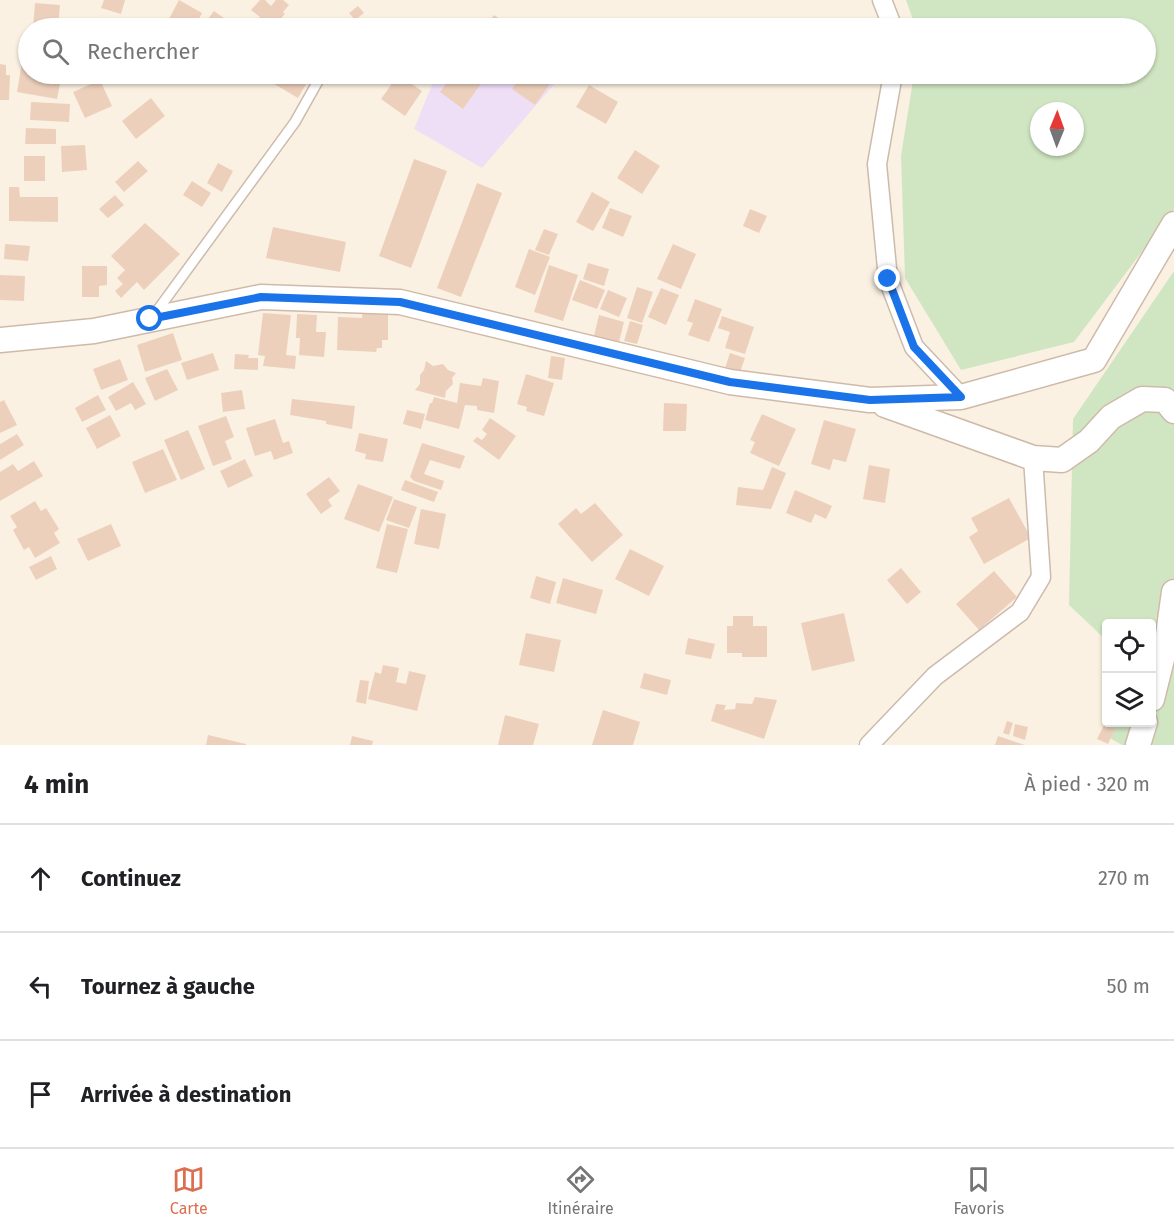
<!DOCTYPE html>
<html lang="fr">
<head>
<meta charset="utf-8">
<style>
	:root { --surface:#fff; --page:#f6f6f6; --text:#202124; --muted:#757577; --line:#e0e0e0; --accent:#db7050 }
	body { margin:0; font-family:"Fira Sans",sans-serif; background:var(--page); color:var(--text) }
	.controls { position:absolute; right:18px; bottom:18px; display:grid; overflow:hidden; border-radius:6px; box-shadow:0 2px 4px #0004 }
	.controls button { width:54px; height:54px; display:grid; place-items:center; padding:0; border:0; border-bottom:2px solid var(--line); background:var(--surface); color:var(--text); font:30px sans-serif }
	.compass { position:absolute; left:1030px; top:102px; width:54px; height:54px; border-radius:50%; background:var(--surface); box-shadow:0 2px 4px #0004; rotate:1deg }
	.stop { position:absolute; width:18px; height:18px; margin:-14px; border:4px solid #1a73e8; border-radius:50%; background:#fff }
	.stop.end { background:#1a73e8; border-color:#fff; box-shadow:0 2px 6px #0008 }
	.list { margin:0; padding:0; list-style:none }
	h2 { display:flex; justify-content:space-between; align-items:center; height:78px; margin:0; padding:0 24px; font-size:26px }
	h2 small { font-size:20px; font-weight:400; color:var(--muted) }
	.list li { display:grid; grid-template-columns:39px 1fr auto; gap:18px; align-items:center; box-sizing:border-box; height:108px; padding:0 24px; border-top:2px solid var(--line) }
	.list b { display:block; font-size:22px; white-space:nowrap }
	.list em { font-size:20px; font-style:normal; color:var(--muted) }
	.icon { flex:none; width:33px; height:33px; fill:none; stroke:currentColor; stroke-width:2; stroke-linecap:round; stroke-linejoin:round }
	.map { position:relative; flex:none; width:1174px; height:745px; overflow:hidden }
	.search { position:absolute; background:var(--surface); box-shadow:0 2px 4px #0004; left:18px; right:18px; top:18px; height:66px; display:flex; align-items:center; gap:15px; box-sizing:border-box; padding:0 21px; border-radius:33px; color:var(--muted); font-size:22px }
	.sheet { height:402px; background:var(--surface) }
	nav { display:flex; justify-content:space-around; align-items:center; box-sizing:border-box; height:84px; border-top:2px solid var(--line); background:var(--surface); font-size:16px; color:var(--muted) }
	nav a { display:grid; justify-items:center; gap:3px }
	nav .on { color:var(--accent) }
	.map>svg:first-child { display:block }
</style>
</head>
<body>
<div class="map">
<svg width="1174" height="745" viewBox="0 0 1174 745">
	<rect width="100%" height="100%" fill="#faf1e2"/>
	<path fill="#eedff6" d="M440,74H563L482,168L414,129L431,87Z"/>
	<path fill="#d0e6c2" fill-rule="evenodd" d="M906,0H1174V209L1074,342L961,370L905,278L901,156L914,74H1146V28H916ZM1039,111H1075V147H1039Z
		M1174,271V745H1122L1108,737L1109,723L1152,722V624H1106V640L1069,605L1073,419Z"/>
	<path fill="#edd0bc" d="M104,0H125L121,14L101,8Z
		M179,0L202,13L194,28H185L169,19Z
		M260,0H265L271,6L276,0H283L289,5L283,12L285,14L272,28H260L254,23L260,17L251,10Z
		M35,3L60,5L58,28H33Z
		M358,6L364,13L355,20L349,13Z
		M214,11L238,28H201Z
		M494,15L513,28H485Z
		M24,50H28V74H62L57,99L17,92Z
		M0,64L6,65V75H10L9,100H0Z
		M276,74H312L298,98L271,82Z
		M453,74H488L463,109L440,92Z
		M523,74H557L535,105L512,89Z
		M398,75L422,91L405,116L381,99Z
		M100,80L112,106L85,118L73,92Z
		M589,85L618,102L606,124L576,107Z
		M151,98L165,116L136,139L122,121Z
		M31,102L70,104L69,122L30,120Z
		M26,128L56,129V144H25Z
		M85,145L87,170L62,172L61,146Z
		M635,150L660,166L642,194L617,178Z
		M24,156H45V181H24Z
		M414,159L447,171L411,268L379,256Z
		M138,161L148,171L124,192L115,182Z
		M218,163L233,171L222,192L207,183Z
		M192,181L211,193L202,207L183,195Z
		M477,183L502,193L461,297L437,288Z
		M9,187H19L20,197H58V222L9,221Z
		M592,192L610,202L593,231L576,222Z
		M115,195L124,205L108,218L99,209Z
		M610,208L632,216L623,237L602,228Z
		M750,209L767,216L759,233L743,226Z
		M145,223L180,254L144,290L137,282L121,298L115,291L123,284L117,278L125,270L111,256Z
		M273,227L346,242L340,272L266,258Z
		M544,229L558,234L549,255L535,250Z
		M5,244L30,246L28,261L4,259Z
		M673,244L696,254L681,289L657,279Z
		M529,249L550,257L535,295L515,287Z
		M588,263L609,269L604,286L583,279Z
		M549,265L578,275L563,321L534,312Z
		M82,266H107V285L99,286V297H82Z
		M0,275L25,276L24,301L0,300Z
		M580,280L605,290L597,309L572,300Z
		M637,287L653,292L642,323L627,318Z
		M661,288L679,295L666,325L648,317Z
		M608,290L627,298L619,317L600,309Z
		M695,299L722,309L709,342L688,335L693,323L687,321Z
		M363,309L388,310V340H382V348H377L376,352L337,350L338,317L362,318Z
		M263,313L291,315L286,355L296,356L295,369L263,366L265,356L258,355Z
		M297,314L317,315L316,332H326L324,357L299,355L300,338H296Z
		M599,315L624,322L619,342L594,336Z
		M722,316L754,327L745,354L725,348L730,332L718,328Z
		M630,321L643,325L637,344L624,341Z
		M173,333L182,360L145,372L137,345Z
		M213,353L219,370L187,380L181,363Z
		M730,353L745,358L740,372L725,368Z
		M235,354L249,355L248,358H258V370L234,369Z
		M551,356L565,358L562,380L548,378Z
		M120,359L128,380L101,390L93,369Z
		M426,361L433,366L443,364L448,370L456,373L452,378L453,384L446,391L445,398L415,390L420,384V375L424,370Z
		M167,369L178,390L155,401L145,378Z
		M526,374L554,383L544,416L526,411L527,407L517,404Z
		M483,378L499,381L494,413L477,410V406L465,405L459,429L425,420L430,403H432L434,397L457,403L460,383L481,386Z
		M133,382L146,404L135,410L131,403L116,411L108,397Z
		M242,390L245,409L223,412L221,393Z
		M98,395L106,410L82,422L75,408Z
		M292,399L355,406L352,429L326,424V421L290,415Z
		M4,400L17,425L0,433V402Z
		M664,403L687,404L686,431H663Z
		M407,410L425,414L421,429L403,424Z
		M762,414L796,429L779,466L750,453L755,442L750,440Z
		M110,415L121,436L97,449L86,428Z
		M226,416L234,437L225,441L232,459L213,466L198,426Z
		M490,418L516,436L499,460L473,441L477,437L482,440L487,434L482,430Z
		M275,419L283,443L289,441L293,453L274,460L271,451L255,456L246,428Z
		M824,420L856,429L846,462L833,459L830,470L811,464Z
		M188,430L205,469L181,480L164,440Z
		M359,433L388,439L383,462L365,459L366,454L355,451Z
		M17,434L24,445L0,460V444Z
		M422,443L465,456L460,469L430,460L424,474L444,481L441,490L414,481L410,477Z
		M163,449L177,480L145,493L132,462Z
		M245,459L253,476L228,488L220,471Z
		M34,461L43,476L0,501V472L13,464L18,471Z
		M869,465L890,469L885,503L863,499Z
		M772,467L786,473L771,509L736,505L738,487L763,490Z
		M329,477L340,491L328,500L332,506L321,514L306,494Z
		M405,480L438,492L434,502L401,490Z
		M358,484L393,497L379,532L344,519Z
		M795,490L832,506L826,519L815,514L811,523L786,513Z
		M1009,498L1031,538L984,564L969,537L978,531L971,518Z
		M394,499L417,507L409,528L386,520Z
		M35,501L41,511L46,508L59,529L54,533L60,543L35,558L29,547L24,550L13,530L17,527L10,516Z
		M595,503L623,535L592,562L558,524L576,508L581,514Z
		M421,509L446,514L439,549L414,544Z
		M111,524L121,546L88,561L77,539Z
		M387,524L408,529L397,573L376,568Z
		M630,549L664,566L649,596L615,579Z
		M51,556L57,569L36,580L29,567Z
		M901,568L921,592L907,604L887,580Z
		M994,571L1017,597L979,630L956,604Z
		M536,576L556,582L550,604L530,598Z
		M563,578L603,590L596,614L556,603Z
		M844,613L855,661L812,671L801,623Z
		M733,616H753V626H767V657H742V653H727V626H733Z
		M526,633L561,640L554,672L519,665Z
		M688,638L715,644L711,659L685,654Z
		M383,665L399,668L396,682L406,684L409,671L426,675L417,711L368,699L375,672L381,674Z
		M644,673L671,680L667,695L640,688Z
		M360,680L369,681L366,704L356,702Z
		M755,697L777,700L764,739L711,721L716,704L726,705L724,710L735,709L736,703L752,704Z
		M603,710L640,722L633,745H592Z
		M505,715L539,724L533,745H498Z
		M1007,721L1013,723L1009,735L1003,733Z
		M1105,723L1115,729L1108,744L1097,739Z
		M1015,724L1028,727L1025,740L1013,736Z
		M208,735L246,744V745H206Z
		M352,736L373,741L372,745H350Z
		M998,736L1025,745H995Z"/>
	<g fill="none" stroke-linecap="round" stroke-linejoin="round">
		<g stroke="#ccbbad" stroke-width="12">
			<path id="lane" d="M154,315L295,122L322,74"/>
		</g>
		<g stroke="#ccbbad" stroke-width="21">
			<path id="street" d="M882,0L893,28
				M893,74L877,164L888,279L914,347L961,397
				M869,745L935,676L1020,612L1041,577L1033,458"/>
		</g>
		<g stroke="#cfbaaa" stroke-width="27">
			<path id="secondary" d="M0,340L94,331L261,297L400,302L730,382L870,400L961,397L1094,360L1174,224
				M885,405L1033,458L1062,460L1089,441L1111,417L1142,399L1165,400L1174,411
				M1152,699L1168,635L1174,592
				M1138,745L1145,722"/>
		</g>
		<use href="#lane" stroke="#fff" stroke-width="9"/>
		<use href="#street" stroke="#fff" stroke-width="18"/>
		<use href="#secondary" stroke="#fff" stroke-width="24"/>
	</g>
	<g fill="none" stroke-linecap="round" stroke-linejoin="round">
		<path stroke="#1a73e8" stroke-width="8" d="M150,319L261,297L400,302L730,382L870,400L961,397L914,347L888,279"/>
	</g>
</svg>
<div class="controls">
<button><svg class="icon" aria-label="locate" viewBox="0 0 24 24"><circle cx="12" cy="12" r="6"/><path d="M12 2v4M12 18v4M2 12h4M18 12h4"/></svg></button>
<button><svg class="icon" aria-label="layers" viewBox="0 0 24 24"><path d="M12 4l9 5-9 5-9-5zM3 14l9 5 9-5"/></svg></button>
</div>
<svg class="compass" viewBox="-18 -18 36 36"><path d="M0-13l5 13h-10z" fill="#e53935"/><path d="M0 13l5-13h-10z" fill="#757577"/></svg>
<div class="stop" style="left:150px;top:319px"></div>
<div class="stop end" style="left:888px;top:279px"></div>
<div class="search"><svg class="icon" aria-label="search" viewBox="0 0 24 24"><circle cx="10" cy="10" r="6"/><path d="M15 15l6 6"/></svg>Rechercher</div>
</div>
<section class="sheet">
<h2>4 min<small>À pied · 320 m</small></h2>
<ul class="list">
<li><svg class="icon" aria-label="ahead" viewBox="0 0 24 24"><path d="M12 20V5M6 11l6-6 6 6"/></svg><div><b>Continuez</b></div><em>270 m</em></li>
<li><svg class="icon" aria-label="left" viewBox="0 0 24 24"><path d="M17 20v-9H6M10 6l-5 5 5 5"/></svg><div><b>Tournez à gauche</b></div><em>50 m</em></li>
<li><svg class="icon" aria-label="arrive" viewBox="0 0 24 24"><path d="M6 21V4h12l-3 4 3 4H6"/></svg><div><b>Arrivée à destination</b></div></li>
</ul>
</section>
<nav>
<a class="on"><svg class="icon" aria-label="map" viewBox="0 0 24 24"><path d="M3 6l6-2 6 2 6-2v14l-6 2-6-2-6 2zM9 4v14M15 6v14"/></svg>Carte</a>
<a><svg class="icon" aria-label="directions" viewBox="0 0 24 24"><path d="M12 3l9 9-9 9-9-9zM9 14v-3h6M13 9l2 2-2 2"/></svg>Itinéraire</a>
<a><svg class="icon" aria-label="saved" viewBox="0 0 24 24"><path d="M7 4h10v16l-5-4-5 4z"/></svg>Favoris</a>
</nav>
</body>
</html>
